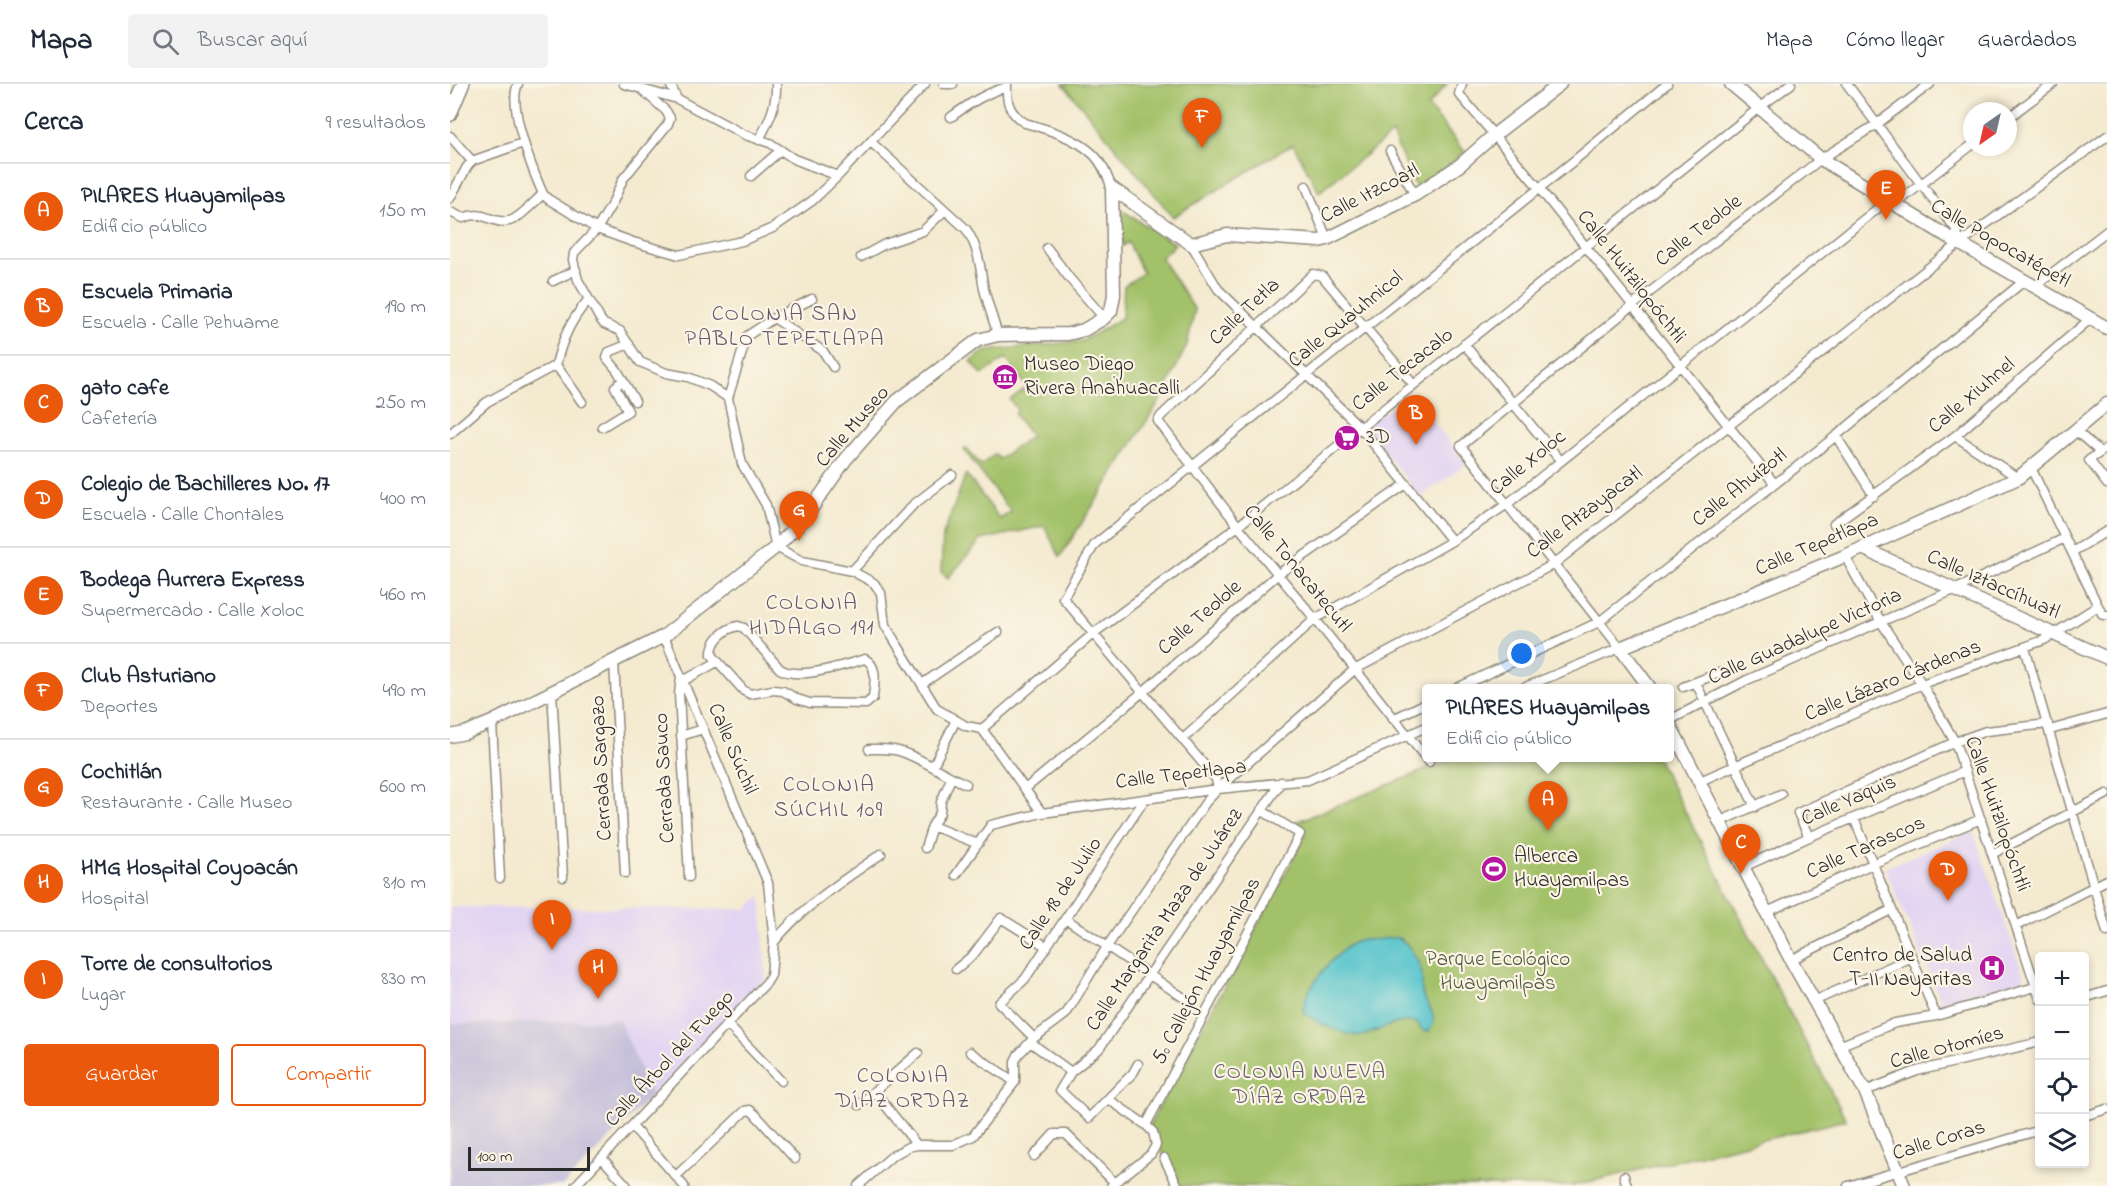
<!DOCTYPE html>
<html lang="es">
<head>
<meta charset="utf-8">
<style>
	:root { --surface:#fff; --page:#f2f2f3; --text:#1f2937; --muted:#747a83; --line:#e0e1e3; --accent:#ea580c }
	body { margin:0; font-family:"Indie Flower",sans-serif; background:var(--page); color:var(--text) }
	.controls { position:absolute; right:18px; bottom:18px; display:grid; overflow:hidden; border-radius:6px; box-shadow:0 3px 9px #0003 }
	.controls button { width:54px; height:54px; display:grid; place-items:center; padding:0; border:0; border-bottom:2px solid var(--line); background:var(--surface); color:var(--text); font:30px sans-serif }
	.compass { position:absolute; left:1513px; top:18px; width:54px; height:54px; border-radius:50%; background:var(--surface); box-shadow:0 3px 9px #0003; rotate:214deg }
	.scale { position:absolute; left:18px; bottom:15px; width:122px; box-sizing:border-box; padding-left:6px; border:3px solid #2b2b2b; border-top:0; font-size:16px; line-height:21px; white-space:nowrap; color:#2b2b2b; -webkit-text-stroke:4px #fcf5e5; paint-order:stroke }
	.you { position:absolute; left:1072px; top:570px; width:21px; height:21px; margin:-15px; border:4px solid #fff; border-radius:50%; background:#1a73e8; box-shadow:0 0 0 9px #1a73e833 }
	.badge { display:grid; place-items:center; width:39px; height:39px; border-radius:50%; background:var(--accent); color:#fff; font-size:20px; font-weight:700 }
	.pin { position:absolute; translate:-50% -50px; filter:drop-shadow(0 2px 3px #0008) }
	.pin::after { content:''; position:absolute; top:32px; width:21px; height:18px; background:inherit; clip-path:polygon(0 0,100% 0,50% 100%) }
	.popup { position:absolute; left:972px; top:600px; width:252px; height:78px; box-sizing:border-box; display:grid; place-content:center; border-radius:6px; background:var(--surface); filter:drop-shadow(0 2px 4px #0005); font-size:20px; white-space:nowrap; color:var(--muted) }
	.popup b { font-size:22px; color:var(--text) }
	.popup::after { content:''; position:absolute; left:50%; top:100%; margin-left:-12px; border:12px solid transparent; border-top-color:var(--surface) }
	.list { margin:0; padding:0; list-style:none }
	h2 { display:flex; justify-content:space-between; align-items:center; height:78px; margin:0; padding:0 24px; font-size:26px }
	h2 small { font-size:20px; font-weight:400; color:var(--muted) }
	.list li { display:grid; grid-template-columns:39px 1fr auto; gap:18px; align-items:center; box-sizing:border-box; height:96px; padding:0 24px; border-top:2px solid var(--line) }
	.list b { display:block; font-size:22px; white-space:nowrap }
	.list p { margin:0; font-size:20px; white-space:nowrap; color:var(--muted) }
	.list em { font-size:20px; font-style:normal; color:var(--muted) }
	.actions { display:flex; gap:12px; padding:18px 24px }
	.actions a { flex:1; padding:14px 0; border:2px solid var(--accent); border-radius:6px; text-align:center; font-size:21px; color:var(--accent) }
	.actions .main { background:var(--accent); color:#fff }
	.icon { flex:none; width:33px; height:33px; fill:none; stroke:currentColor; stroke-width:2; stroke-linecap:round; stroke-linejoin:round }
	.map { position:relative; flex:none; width:1657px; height:1102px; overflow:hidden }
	header { display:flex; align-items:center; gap:36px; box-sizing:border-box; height:84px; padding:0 30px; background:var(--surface); border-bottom:2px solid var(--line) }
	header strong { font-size:28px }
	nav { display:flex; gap:33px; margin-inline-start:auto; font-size:21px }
	.search { width:420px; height:54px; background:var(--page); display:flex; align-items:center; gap:15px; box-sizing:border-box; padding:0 21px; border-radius:6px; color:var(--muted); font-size:22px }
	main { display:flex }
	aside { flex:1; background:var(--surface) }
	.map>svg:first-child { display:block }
</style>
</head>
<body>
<header>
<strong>Mapa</strong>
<div class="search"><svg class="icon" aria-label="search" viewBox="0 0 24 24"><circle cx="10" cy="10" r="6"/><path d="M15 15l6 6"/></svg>Buscar aquí</div>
<nav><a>Mapa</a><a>Cómo llegar</a><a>Guardados</a></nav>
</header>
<main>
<aside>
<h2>Cerca<small>9 resultados</small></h2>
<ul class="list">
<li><span class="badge">A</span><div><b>PILARES Huayamilpas</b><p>Edificio público</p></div><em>150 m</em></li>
<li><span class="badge">B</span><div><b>Escuela Primaria</b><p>Escuela · Calle Pehuame</p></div><em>190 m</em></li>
<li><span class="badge">C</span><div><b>gato cafe</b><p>Cafetería</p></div><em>250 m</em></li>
<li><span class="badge">D</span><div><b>Colegio de Bachilleres No. 17</b><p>Escuela · Calle Chontales</p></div><em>400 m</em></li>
<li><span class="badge">E</span><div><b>Bodega Aurrera Express</b><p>Supermercado · Calle Xoloc</p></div><em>460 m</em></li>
<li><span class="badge">F</span><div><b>Club Asturiano</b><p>Deportes</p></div><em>490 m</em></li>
<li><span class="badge">G</span><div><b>Cochitlán</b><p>Restaurante · Calle Museo</p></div><em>600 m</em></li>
<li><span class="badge">H</span><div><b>HMG Hospital Coyoacán</b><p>Hospital</p></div><em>810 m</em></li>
<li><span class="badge">I</span><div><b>Torre de consultorios</b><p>Lugar</p></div><em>830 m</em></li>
</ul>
<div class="actions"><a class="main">Guardar</a><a>Compartir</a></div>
</aside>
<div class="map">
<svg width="1657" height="1102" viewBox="0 0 1657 1102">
	<rect width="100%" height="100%" fill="#fcf5e5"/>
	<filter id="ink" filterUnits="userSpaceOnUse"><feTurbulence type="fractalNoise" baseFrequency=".0167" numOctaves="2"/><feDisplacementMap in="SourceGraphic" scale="12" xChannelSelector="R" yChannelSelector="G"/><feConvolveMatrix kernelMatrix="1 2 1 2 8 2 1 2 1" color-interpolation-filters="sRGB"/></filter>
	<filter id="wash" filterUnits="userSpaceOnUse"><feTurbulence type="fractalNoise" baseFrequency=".008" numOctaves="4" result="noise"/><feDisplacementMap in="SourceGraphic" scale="24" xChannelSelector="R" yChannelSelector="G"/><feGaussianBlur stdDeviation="1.35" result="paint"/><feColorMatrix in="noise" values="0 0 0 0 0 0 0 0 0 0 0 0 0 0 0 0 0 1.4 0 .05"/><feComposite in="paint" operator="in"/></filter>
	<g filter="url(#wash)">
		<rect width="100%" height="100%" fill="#f4ead0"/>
		<path fill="#e2d4f3" d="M960,308L1017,380L970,413L915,343Z
			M1523,747L1575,895L1492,919L1435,784Z
			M311,811L316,895L202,1011L168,936L0,940V823L297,825Z"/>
		<path fill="#c5c0da" d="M169,936L202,1011L113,1102H0V940Z"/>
		<path fill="#a3c169" stroke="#67764a" stroke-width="1.5" d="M613,0H997L978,22L1015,68L967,106L942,50L869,108L843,60L723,133Z
			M670,125L725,160L711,174L745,226L737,261L711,315L610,473L594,442L531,456L498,494L491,488L493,451L516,390L550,435L561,428L514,366L516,364L531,381L545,370L549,375L581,352L565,331L567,325L560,316L577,303L556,274L532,291L521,277L535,267L632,257L672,234L674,202L693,189L678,158L673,162Z
			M1005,674H1207L1396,1036L1122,1102H729L699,1042L855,753L852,747L841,740Z"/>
		<path fill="#58c5cc" stroke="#42787c" stroke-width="1.5" d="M938,854C941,854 945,853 948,854C959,858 969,878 972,889C973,895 971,902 972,908C976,923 991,931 979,947H973L968,940C954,932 929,947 915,951C900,955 865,938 854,929C849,910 888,865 905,858C915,854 928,857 938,854Z"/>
	</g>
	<g filter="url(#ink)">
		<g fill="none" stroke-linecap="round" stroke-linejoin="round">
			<g stroke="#908a7e" stroke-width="11">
				<path id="street" d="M68,0C57,22 83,87 93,110L98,115L147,145L183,158L229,171L292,157L323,144L362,117L388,92L475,0
					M174,0L227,15L295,51L320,59L344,75L388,92
					M220,0L227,15
					M494,0H503
					M557,0C556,18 559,29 575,39C597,45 627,54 644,71C653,80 657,92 662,104
					M1012,0L1009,10L1089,104L1324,399
					M1397,0L1471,100L1506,145L1510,159
					M189,3L216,27L220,34L218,40L173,95L163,118L147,145L124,169L123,176L128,196L150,235L154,240L170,247L190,278L216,289L238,293L260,302L278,314L292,380L316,421L326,463L352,477L402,487L424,499L431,509L435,541L487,625L516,642L532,645L592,729
					M501,33C519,20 535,9 557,3
					M1558,34L1603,0
					M0,52L22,77
					M309,56C319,37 327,21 326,0
					M421,58L516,145C529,164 530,183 534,205C538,220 543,236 548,251
					M940,67L965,111
					M301,92L331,66
					M856,102L877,155
					M0,114L17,83L22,77L73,59
					M1444,121L1522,61
					M0,128L13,134C34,125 42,141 59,137C69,135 85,117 93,110
					M741,160L768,205L910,343L1002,457
					M597,164L620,195L654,234
					M411,173L435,160L473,147L495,126
					M103,197L126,186
					M1584,203L1657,147
					M324,234L373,267L383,283
					M179,260L159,268L157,274L167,286L185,317
					M1014,260L1110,376
					M106,281L132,318
					M963,300L872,192L863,190L711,332L708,337L788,442L865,535L979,678
					M278,314L297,252L324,234L362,215
					M152,343L178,327L165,303L173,296
					M1625,346L1650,368
					M0,350L37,318L106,281C112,255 121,236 138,216
					M1386,352L1424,412
					M1505,352L1568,394
					M1657,364L1639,376L1657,400
					M1581,384L1648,522L1653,531H1657
					M1384,440L1505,352L1640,235
					M1622,468L1657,447
					M1395,472L1431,538L1472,600L1505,658L1590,915
					M402,487L463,421L502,391
					M288,542L294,544L330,585C350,597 393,581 415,575C429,582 424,601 423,614L416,620L360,619L347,615L333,607L323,606L300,610L294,607L262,571C261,557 274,545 288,542Z
					M1575,564L1657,848
					M164,577L175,789
					M231,593L229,610L239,793
					M233,597L267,578
					M1246,599L1305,723
					M472,600L548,548
					M1233,603L1269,589
					M1007,604L1149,538L1386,352L1574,197
					M1073,604L1170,564L1011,362L1182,222L1371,75L1427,40L1480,0
					M102,608L113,793
					M943,635L976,619
					M1220,636L1297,596L1506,505L1615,454
					M42,638L50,794
					M532,645L644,549L788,442L1310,23L1341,0
					M1600,646L1657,630
					M231,652L253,645
					M733,655L865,535L1002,457L1056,421L1437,117
					M419,665C430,665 443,664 452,668C475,676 494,691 516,700
					M483,682L506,636
					M1248,698L1472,600L1594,556L1648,522
					M575,705L694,607L827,491L956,400
					M768,705L766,695L613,514L645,460L1126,75L1217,0
					M1404,734L1486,932
					M1269,738L1331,710
					M482,742L528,760
					M1359,753L1348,729L1505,658L1536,647L1598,640
					M475,764L482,742L490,729L491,718L501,694
					M1542,770L1657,710
					M1295,785L1298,781L1359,753L1515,687
					M506,791L541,741L592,729L768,705L858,696L976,643
					M1317,828L1422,780L1531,735
					M616,835L737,916
					M1566,842L1657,796
					M324,858C353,822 394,796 431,770
					M1341,876L1437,828
					M506,885L523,871L551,834L597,863
					M1634,914L1657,907
					M1364,917L1462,873
					M277,940L331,997
					M584,954L549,919L575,895L695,715
					M580,958L621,988
					M1389,962L1445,939L1486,932L1585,903
					M520,968L565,998
					M688,980L683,989L639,1034L610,1006L621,988L649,965L831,698
					M424,1007L467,1061
					M1415,1007L1467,987L1590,958
					M658,1015L696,1041L703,1048L706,1061L701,1070L661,1102
					M409,1021L468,969
					M1634,1032L1657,1025
					M696,1041L850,750L811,726
					M182,1042L234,1102
					M584,1072L604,1050H616L665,1099
					M152,1074L177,1102
					M714,1074L728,1102
					M226,1092L295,1027L300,1026L305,1030L345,1075
					M1174,1092L1177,1102
					M125,1102L317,898L321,891L324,858L318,799L214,552
					M408,1102L442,1072L458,1063L467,1061H503L523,1052L565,998V977L568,971L584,954L616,930L658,861L756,718L768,705L904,586L1104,480L1510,159L1657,52
					M1398,1102L1590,1046"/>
			</g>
			<g stroke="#908a7e" stroke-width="15">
				<path id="secondary" d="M1281,0L1371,75L1495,151L1657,244
					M0,31L13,0
					M662,104L741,160L777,151L869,157L877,155L965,111L1010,81L1044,51L1110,0
					M1412,464L1657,574
					M1200,604L1170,564L1395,472L1568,394L1657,320
					M1220,641L1341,876L1415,1007L1454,1102
					M0,652L15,649L42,638L214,552L326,463L354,435L396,375L447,317L528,256L548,251L618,250L634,246L654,234L661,227L664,211L662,104"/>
			</g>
			<use href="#street" stroke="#fff" stroke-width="8"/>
			<use href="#secondary" stroke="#fff" stroke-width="12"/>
		</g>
	</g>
	<defs>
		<g id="museum-disc" transform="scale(1.35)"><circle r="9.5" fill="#b5179e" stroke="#fcf5e5"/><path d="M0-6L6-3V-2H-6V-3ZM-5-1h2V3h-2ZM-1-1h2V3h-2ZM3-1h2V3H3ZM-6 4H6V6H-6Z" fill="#fff"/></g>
		<g id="supermarket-disc" transform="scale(1.35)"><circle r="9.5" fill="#b5179e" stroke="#fcf5e5"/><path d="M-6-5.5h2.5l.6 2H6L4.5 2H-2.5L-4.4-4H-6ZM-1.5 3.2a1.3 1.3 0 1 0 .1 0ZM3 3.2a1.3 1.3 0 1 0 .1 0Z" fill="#fff"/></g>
		<g id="stadium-disc" transform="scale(1.35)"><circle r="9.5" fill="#b5179e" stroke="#fcf5e5"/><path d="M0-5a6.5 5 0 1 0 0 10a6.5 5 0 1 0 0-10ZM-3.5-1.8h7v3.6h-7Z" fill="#fff"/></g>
		<g id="hospital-disc" transform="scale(1.35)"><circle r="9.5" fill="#b5179e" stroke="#fcf5e5"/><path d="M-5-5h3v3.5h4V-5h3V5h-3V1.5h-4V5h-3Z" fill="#fff"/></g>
	</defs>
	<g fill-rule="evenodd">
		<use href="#museum-disc" x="555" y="293"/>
		<use href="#supermarket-disc" x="897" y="354"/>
		<use href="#stadium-disc" x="1044" y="785"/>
		<use href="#hospital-disc" x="1542" y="884"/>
	</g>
	<g text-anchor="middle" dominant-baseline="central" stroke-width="4.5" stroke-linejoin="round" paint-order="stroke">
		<g font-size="21" fill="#2b2b2b" stroke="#fcf5e5">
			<text transform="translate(920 110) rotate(-27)">Calle Itzcoatl</text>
			<text transform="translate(1249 147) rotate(-38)">Calle Teolole</text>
			<text transform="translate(1550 160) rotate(30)">Calle Popocatépetl</text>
			<text transform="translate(1181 193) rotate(52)">Calle Huitzilopóchtli</text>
			<text transform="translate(795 228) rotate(-43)">Calle Tetla</text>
			<text transform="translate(896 236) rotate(-39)">Calle Quauhnicol</text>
			<text transform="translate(953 286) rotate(-38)">Calle Tecacalo</text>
			<text transform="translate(1522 312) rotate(-40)">Calle Xiuhnel</text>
			<text transform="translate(403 343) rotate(-49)">Calle Museo</text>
			<text transform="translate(1078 379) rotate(-39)">Calle Xoloc</text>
			<text transform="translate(1290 404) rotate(-38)">Calle Ahuízotl</text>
			<text transform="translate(1135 429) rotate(-37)">Calle Atzayacatl</text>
			<text transform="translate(1367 461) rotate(-23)">Calle Tepetlapa</text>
			<text transform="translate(847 485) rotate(51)">Calle Tonacatecutl</text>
			<text transform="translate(1543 501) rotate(24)">Calle Iztaccíhuatl</text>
			<text transform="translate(750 534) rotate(-41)">Calle Teolole</text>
			<text transform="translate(1355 553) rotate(-24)">Calle Guadalupe Victoria</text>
			<text transform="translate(1443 597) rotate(-22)">Calle Lázaro Cárdenas</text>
			<text transform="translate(282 665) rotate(67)">Calle Súchil</text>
			<text transform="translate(152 684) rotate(-93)">Cerrada Sargazo</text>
			<text transform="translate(731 691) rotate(-7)">Calle Tepetlapa</text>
			<text transform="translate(215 694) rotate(-93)">Cerrada Sauco</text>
			<text transform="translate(1399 717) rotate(-23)">Calle Yaquis</text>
			<text transform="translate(1547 730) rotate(71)">Calle Huitzilopóchtli</text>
			<text transform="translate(1416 764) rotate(-24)">Calle Tarascos</text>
			<text transform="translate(611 810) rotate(-56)">Calle 18 de Julio</text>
			<text transform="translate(715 836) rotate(-56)">Calle Margarita Maza de Juárez</text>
			<text transform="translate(757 887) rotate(-62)">5º Callejón Huayamilpas</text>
			<text transform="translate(1497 964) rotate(-15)">Calle Otomíes</text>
			<text transform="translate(220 975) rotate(-47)">Calle Árbol del Fuego</text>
			<text transform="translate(1489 1057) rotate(-17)">Calle Coras</text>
		</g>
		<g font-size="21" fill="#2b2b2b" stroke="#fcf5e5" text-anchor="start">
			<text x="574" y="281">Museo Diego<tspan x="574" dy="24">Rivera Anahuacalli</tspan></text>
			<text x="916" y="354">3D</text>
			<text x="1064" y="773">Alberca<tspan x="1064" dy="24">Huayamilpas</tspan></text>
			<text x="1522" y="872" text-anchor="end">Centro de Salud<tspan x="1522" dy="24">T-II Nayaritas</tspan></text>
		</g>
		<g font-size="21" fill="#4f583e" stroke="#fcf5e5">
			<text x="1048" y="876">Parque Ecológico<tspan x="1048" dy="24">Huayamilpas</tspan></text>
		</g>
		<g font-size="22" letter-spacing="1.5" fill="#645a6d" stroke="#fcf5e5">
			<text x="335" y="231">COLONIA SAN<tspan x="335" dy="25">PABLO TEPETLAPA</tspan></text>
			<text x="362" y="520">COLONIA<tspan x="362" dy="25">HIDALGO 191</tspan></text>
			<text x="379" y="702">COLONIA<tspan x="379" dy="25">SÚCHIL 109</tspan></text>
			<text x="850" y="989">COLONIA NUEVA<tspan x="850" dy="25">DÍAZ ORDAZ</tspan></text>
			<text x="453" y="993">COLONIA<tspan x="453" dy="25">DÍAZ ORDAZ</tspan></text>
		</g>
	</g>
</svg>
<div class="controls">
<button>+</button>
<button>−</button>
<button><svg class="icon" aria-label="locate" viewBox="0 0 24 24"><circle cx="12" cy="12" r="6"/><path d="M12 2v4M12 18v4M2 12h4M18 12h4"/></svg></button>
<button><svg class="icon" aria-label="layers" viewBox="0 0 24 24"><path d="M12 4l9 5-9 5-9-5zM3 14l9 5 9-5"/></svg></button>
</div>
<svg class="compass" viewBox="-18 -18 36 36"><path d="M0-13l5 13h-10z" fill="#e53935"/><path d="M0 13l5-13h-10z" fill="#747a83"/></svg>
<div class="scale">100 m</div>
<div class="you"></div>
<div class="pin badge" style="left:1098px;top:747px">A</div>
<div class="popup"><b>PILARES Huayamilpas</b>Edificio público</div>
<div class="pin badge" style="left:966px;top:361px">B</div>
<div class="pin badge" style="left:1291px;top:790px">C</div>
<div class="pin badge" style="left:1498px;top:817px">D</div>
<div class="pin badge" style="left:1436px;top:136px">E</div>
<div class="pin badge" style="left:752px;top:64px">F</div>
<div class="pin badge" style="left:349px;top:457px">G</div>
<div class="pin badge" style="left:148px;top:915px">H</div>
<div class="pin badge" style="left:102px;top:866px">I</div>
</div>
</main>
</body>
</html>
